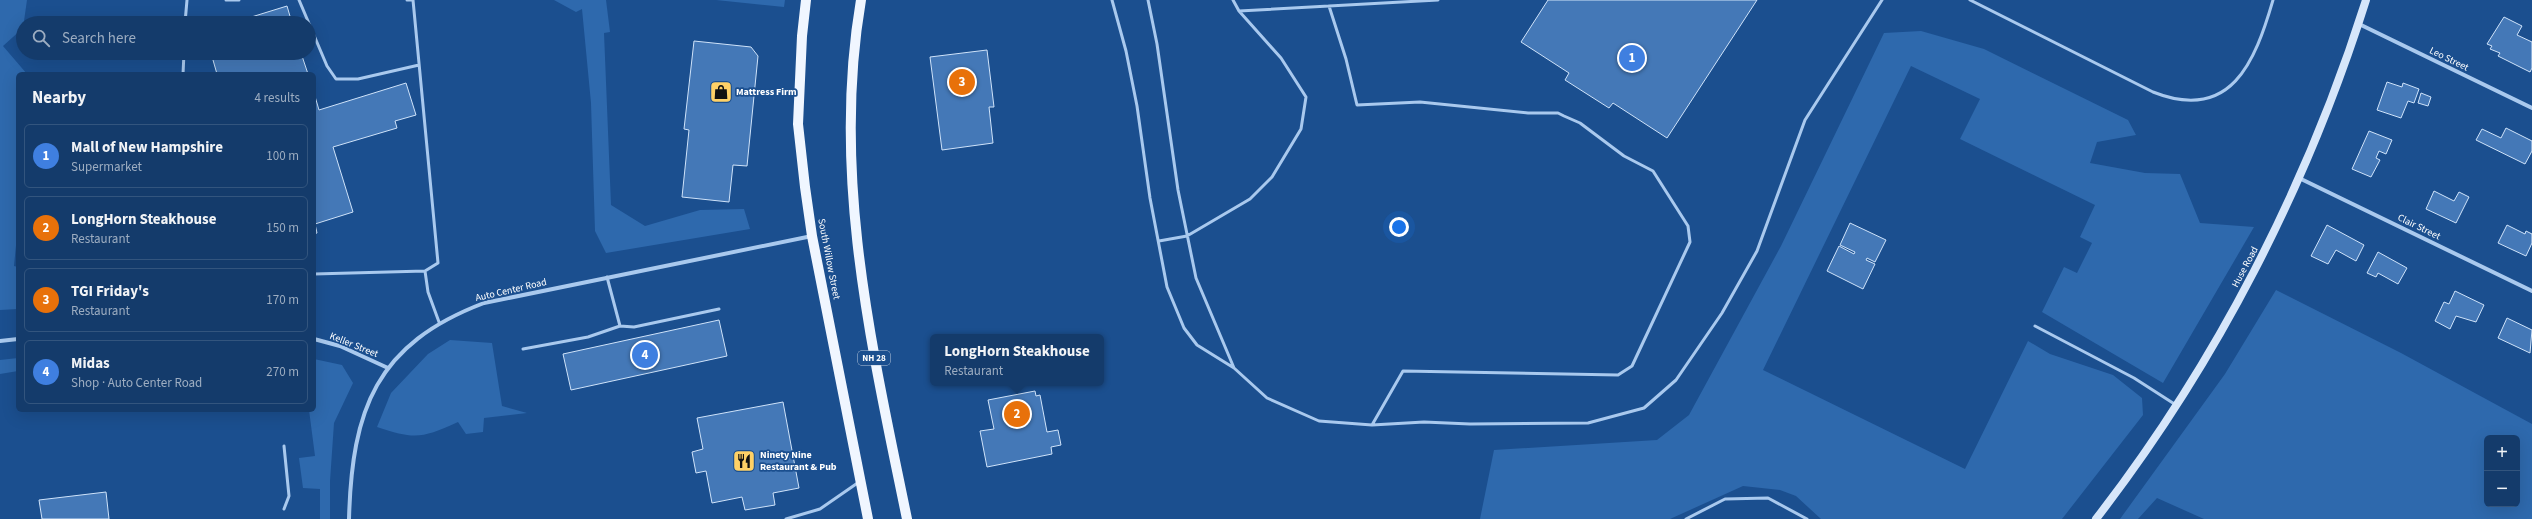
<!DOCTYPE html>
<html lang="en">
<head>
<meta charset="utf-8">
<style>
	:root { --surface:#143b6b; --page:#214673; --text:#f1f3f6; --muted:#9dadc1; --line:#33557e; --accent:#ea580c }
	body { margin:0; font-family:"Source Sans 3",sans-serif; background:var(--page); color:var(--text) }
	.controls { position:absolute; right:12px; bottom:12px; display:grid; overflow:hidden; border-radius:6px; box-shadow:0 4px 16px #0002 }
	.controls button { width:36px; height:36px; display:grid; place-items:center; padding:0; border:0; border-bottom:1px solid var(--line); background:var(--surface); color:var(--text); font:20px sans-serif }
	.you { position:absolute; left:1399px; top:227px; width:14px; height:14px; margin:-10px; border:3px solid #fff; border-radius:50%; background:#1a73e8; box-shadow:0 0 0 6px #1a73e833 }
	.badge { display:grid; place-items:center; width:26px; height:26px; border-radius:50%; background:var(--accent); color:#fff; font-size:13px; font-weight:700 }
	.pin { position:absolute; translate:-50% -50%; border:2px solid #fff; box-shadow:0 1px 4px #0006 }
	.popup { position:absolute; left:930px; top:334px; width:174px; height:52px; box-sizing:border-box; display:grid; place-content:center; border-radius:6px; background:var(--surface); filter:drop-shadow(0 1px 3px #0005); font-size:13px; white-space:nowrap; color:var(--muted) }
	.popup b { font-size:15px; color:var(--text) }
	.popup::after { content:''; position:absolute; left:50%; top:100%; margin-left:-8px; border:8px solid transparent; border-top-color:var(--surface) }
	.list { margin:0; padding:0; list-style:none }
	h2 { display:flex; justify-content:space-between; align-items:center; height:52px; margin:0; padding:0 16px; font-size:17px }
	h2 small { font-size:13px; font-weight:400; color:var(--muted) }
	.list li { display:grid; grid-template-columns:26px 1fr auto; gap:12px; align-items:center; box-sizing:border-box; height:64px; margin:0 8px 8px; padding:0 8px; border:1px solid var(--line); border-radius:6px }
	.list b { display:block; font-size:15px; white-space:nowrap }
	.list p { margin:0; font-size:13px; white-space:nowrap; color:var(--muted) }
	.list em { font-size:13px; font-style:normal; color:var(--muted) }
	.icon { flex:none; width:22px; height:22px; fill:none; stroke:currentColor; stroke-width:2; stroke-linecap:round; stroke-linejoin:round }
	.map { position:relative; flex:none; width:2532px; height:519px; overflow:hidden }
	.search { position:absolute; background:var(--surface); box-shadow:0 4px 16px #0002; left:16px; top:16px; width:300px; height:44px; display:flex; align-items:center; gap:10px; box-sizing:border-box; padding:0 14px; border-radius:22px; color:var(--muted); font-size:15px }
	.panel { position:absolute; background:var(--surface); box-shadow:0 4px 16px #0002; left:16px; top:72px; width:300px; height:340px; border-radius:6px }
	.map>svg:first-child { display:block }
</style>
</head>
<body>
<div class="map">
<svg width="2532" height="519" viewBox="0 0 2532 519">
	<rect width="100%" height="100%" fill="#1b4f8f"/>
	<path fill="#2e69ad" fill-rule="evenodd" d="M0,0H27L23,28L3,46L27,74H18V225L14,266L18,267V309L0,310Z
		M554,0H606L610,32L604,33L611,205L645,226L700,210L744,209L750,229L606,253L595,231L591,103L582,9L576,12Z
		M716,0H785L784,7Z
		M1921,31L1984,49L2128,120L2136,135L2097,142L2090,163L2145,173L2180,174L2200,223L2254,227L2163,383L2042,312L2064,267L2077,273L2092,243L2080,237L2095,205L1960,139L1980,99L1911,66L1763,370L1965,469L2028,341L2050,354L2113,375L2142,398L2143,415L2062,519H1821L1796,496L1780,490L1743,486L1670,519H1480L1494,450L1657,440L1689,415L1781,246L1884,33Z
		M2276,290L2401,353L2532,424V519H2204L2157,498L2138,519H2120L2225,374ZM2487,438H2517V504H2487Z
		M450,340L492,343L502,406L527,413L484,418L483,432L466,434L458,422C422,438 416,440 377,427L391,393L428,354Z
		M18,358V371L0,374V360Z
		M314,359L342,365L353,383L334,423L330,481V519H320V489L303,488L299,458L315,456L309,410H314Z"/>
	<path fill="#4478b7" stroke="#cfe3fa" d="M1548,0H1757L1667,138L1613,103L1609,108L1565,80L1569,73L1521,42Z
		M287,6L292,23H232Z
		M2504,17L2522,26L2517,35L2532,42V68L2530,72L2498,56L2500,53L2490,49L2492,46L2487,44Z
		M694,41L751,47L758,56L747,166L733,165L729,202L682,197L689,130L684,129Z
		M987,50L994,107H989L993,143L942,150L930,57Z
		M211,53H301L308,74H217Z
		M2387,82L2402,87L2403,83L2419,89L2414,103L2408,101L2401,118L2377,110Z
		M406,83L416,115L395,121L397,128L333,147L353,212L315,224L317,233L314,234V93L319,110Z
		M2421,93L2431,97L2428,106L2418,103Z
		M2506,128L2532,141V151L2525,164L2476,140L2482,129L2501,138Z
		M2369,131L2392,140L2386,154L2379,151L2376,158L2380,160L2371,177L2352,169Z
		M2434,191L2454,201L2459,192L2469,197L2456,223L2426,209Z
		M1850,223L1886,240L1875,262L1867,258L1866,260L1875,264L1863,289L1827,271L1839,246L1854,254L1855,252L1840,245Z
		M2327,225L2364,245L2356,261L2336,250L2328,264L2311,256Z
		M2507,225L2525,234L2526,231L2532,234V243L2526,256L2498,243Z
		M2378,252L2407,268L2398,284L2378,273L2376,277L2367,273Z
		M2455,291L2484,305L2476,322L2456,316L2450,329L2435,321L2444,302L2449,304Z
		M2507,318L2532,330L2530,353L2498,338Z
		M719,320L727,356L571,390L563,354Z
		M1035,391L1036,396L1040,395L1047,432L1058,430L1061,445L1051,447L1052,454L987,467L980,431L994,429L988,400Z
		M783,402L799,488L773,493L775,505L745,510L742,497L712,503L706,471L696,473L692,452L703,449L697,418Z
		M106,492L109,519H42L39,500Z"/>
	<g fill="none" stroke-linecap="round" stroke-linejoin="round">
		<path stroke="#a9c9ee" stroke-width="3" d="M226,0H239
			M299,0L327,66L336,79H358L419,65
			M407,0H413L438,263L425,271L428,292L439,322
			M1112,0L1126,51L1137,106L1150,198L1167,287L1184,328L1197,345L1234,368L1267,398L1319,421L1372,425L1424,422L1470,424L1588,423L1644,408L1676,380L1722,313L1757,251L1805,120L1882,0
			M1148,0L1157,44L1178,190L1196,278L1234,368
			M1970,0L2153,92C2231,123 2255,62 2273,0
			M1329,6L1346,59L1357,105L1420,102L1528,113H1558L1564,116L1580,123L1624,156L1653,171L1688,226L1690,242L1632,366L1618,375L1403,371L1372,425
			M1239,11L1438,0
			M185,23L187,0
			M183,74L184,53
			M1159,241L1187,236L1250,199L1272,177L1301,129L1306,97L1281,58L1239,11L1233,0
			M314,274L425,271
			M607,277L620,326L634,327L719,309
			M2035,326L2134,378L2176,405
			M523,349L588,337L620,326
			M284,446L289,496L284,509
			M786,519L820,509L859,482
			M1686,519L1725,499L1768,498L1807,519"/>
		<path stroke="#a9c9ee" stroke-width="4" d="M2359,24L2532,108
			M2299,178L2532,291
			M314,339L340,346L388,368
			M0,341L18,339
			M349,519C352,409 376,344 484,303L812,236"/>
		<path stroke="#d6e6fa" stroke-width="8" d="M2096,519C2216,364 2307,187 2366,0"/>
		<path stroke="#f0f6ff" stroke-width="10" d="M806,0L802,36L798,124L805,187L812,236L868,519
			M861,0C831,175 872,348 907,519"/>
	</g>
	<defs>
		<g id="shop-square" transform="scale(1.15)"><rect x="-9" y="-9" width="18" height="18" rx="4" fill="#ffd166" stroke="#1b4f8f"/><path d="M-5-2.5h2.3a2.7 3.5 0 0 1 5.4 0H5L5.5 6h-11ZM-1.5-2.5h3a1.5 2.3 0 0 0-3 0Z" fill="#111"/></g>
		<g id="restaurant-square" transform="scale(1.15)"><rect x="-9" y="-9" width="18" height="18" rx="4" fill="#ffd166" stroke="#1b4f8f"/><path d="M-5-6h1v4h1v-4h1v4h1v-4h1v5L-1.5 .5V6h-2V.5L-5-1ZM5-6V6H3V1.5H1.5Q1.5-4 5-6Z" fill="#111"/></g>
	</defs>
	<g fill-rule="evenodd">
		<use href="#shop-square" x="721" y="92"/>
		<use href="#restaurant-square" x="744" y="461"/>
	</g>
	<g text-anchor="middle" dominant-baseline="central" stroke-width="3.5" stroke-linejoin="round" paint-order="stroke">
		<rect fill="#1b4f8f" stroke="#bbcadd" stroke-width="1" x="858" y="351" width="32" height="14" rx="3"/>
		<g font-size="9" font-weight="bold" fill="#fff">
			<text x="874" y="358">NH 28</text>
		</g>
		<g font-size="10" fill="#fff" stroke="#1b4f8f">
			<text transform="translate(2449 59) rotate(26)">Leo Street</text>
			<text transform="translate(2419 227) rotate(26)">Clair Street</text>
			<text transform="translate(829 259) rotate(79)">South Willow Street</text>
			<text transform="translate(2245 267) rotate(-62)">Huse Road</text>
			<text transform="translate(511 290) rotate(-13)">Auto Center Road</text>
			<text transform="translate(354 345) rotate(22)">Keller Street</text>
		</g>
		<g font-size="10" font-weight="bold" fill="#fff" stroke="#1b4f8f" text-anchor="start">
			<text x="736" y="92">Mattress Firm</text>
			<text x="760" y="455">Ninety Nine<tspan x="760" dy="12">Restaurant &amp; Pub</tspan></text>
		</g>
	</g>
</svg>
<div class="controls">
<button>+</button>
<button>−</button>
</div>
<div class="you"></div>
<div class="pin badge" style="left:1632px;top:58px;background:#3f7fe0">1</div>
<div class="pin badge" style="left:1017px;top:414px;background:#e8710a">2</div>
<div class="popup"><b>LongHorn Steakhouse</b>Restaurant</div>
<div class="pin badge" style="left:962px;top:82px;background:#e8710a">3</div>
<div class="pin badge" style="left:645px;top:355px;background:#3f7fe0">4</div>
<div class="search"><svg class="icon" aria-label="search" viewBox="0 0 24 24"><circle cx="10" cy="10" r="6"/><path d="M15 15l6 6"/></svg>Search here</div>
<section class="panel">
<h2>Nearby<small>4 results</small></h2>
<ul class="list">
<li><span class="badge" style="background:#3f7fe0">1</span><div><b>Mall of New Hampshire</b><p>Supermarket</p></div><em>100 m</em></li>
<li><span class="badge" style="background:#e8710a">2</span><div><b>LongHorn Steakhouse</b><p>Restaurant</p></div><em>150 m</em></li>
<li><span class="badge" style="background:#e8710a">3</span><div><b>TGI Friday's</b><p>Restaurant</p></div><em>170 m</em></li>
<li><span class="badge" style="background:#3f7fe0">4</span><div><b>Midas</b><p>Shop · Auto Center Road</p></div><em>270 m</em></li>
</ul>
</section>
</div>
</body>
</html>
